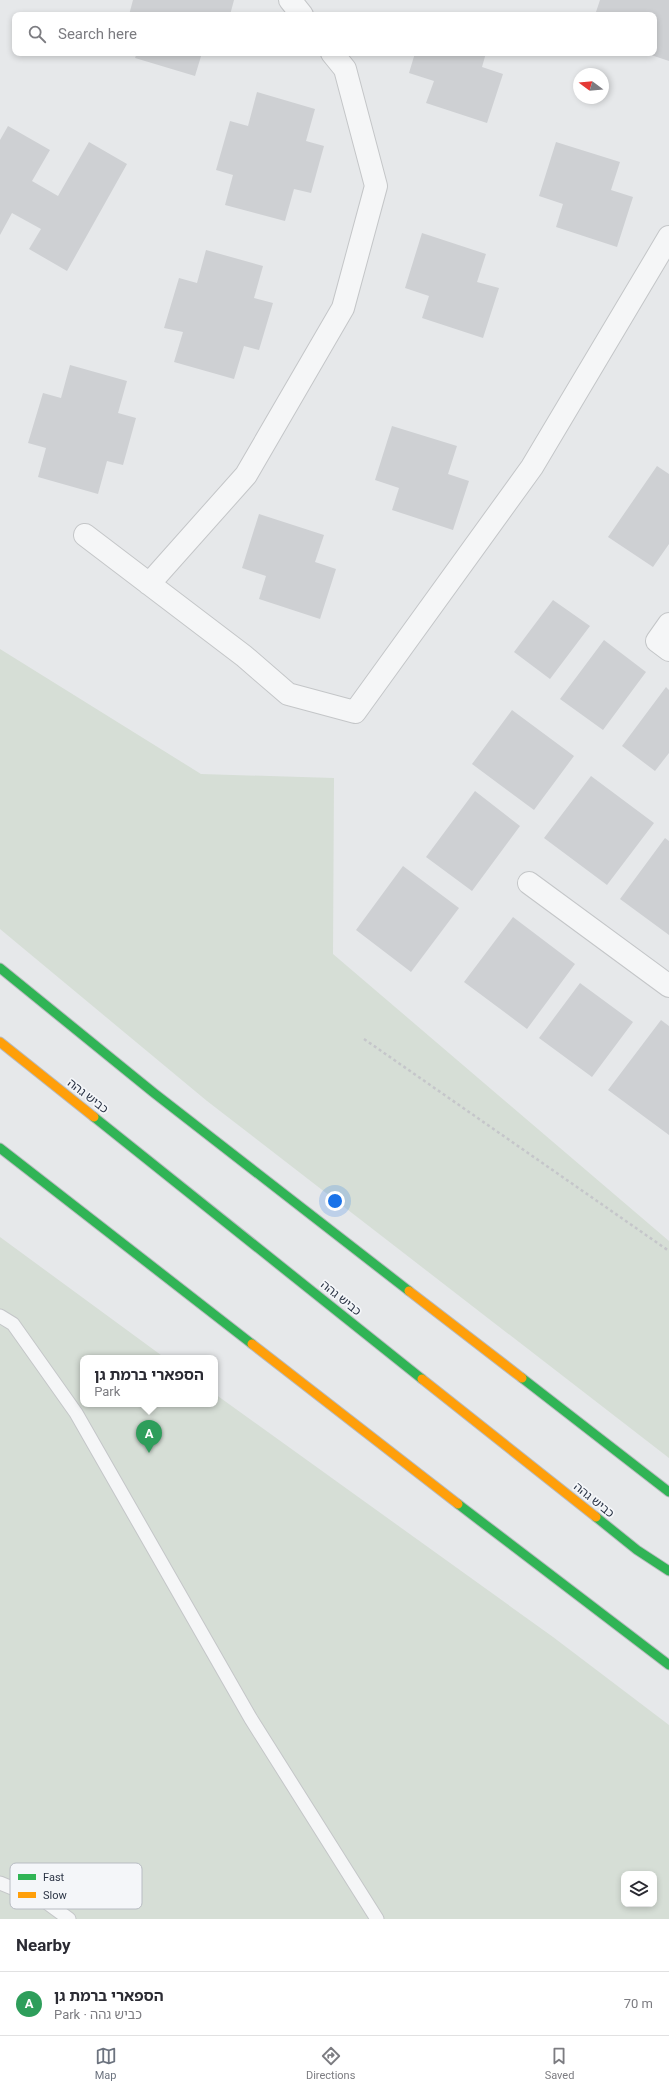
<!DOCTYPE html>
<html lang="en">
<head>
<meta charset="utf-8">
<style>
	:root { --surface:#fff; --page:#f2f2f3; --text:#2b2b33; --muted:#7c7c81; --line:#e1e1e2; --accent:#6c737f }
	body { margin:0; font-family:Roboto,"Noto Sans Hebrew",sans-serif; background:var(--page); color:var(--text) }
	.controls { position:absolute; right:12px; bottom:12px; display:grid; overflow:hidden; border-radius:8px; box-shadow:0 2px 6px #0003 }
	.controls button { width:36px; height:36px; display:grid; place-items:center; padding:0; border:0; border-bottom:1px solid var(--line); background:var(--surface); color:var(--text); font:20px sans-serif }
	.compass { position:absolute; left:573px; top:68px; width:36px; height:36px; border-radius:50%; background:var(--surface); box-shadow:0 2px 6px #0003; rotate:286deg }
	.you { position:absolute; left:335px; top:1201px; width:14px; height:14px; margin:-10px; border:3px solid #fff; border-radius:50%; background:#1a73e8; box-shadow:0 0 0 6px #1a73e833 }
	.badge { display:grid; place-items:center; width:26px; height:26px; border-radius:50%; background:var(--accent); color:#fff; font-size:13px; font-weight:700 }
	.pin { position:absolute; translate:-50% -33px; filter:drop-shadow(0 1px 2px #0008) }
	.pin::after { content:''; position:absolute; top:21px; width:14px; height:12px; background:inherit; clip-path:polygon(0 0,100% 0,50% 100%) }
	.popup { position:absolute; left:80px; top:1355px; width:138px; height:52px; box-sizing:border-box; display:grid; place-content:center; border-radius:8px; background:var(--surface); filter:drop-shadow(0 1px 3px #0005); font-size:13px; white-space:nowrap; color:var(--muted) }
	.popup b { font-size:15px; color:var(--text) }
	.popup::after { content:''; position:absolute; left:50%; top:100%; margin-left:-8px; border:8px solid transparent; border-top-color:var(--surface) }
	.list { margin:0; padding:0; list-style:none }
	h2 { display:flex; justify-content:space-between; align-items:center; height:52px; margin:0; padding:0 16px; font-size:17px }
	h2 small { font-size:13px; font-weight:400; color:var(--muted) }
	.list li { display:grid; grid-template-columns:26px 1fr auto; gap:12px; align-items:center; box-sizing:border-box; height:64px; padding:0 16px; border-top:1px solid var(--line) }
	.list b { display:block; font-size:15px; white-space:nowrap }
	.list p { margin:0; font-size:13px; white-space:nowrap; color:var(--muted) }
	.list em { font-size:13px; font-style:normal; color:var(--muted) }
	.icon { flex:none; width:22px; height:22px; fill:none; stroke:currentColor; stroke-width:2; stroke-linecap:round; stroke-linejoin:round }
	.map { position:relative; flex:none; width:669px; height:1919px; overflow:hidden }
	.search { position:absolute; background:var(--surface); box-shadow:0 2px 6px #0003; left:12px; right:12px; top:12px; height:44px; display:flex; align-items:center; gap:10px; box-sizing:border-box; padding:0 14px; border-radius:8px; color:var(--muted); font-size:15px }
	.sheet { height:116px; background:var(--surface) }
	nav { display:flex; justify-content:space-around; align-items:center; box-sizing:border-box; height:56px; border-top:1px solid var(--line); background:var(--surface); font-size:11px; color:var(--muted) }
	nav a { display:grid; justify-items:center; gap:2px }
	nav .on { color:var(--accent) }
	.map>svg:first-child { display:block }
</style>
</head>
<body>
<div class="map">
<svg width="669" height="1919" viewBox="0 0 669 1919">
	<rect width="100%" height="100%" fill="#e6e8ea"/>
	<path fill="#d6ded6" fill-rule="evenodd" d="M0,649L201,774L334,778L333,954L669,1241V1458L207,1101L0,929Z
		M0,1237L165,1358H83V1404H215V1394L553,1637L669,1725V1919H0ZM624,1874H654V1904H624Z"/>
	<path fill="#ced0d3" d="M133,0H234L230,15H129Z
		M600,0H669V61L645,53H654V15H604L596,12Z
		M137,53H202L195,76L135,58Z
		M415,53H486L482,67L503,74L487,123L426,103L434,81L409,73Z
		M257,92L315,109L306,141L324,146L311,193L294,189L285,221L225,205L233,175L216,170L230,121L248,126Z
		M8,126L50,150L32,181L58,196L89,142L127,164L67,271L29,249L41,229L12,213L0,235V140Z
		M556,142L620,162L611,190L633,197L617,247L556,227L563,204L539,196Z
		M422,233L486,254L477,282L499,288L483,338L422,318L429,296L405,288Z
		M206,250L263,266L254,298L273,303L259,350L244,346L234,379L174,362L183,332L164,328L179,278L197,283Z
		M70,365L127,381L118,413L136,418L123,465L107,461L98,494L38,477L46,448L28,443L43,393L61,398Z
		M392,426L457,446L448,474L469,481L453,530L392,510L399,488L375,480Z
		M657,466L669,474V544L653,567L608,537Z
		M259,514L324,535L315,562L336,569L320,619L259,599L266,576L242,568Z
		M553,600L590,626L550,679L514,652Z
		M604,640L646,672L603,730L560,699Z
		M666,687L669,690V753L655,771L622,746Z
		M512,710L574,756L534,810L472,764Z
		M591,776L654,823L607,885L544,838Z
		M475,791L520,826L472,891L426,857Z
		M665,838L669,841V935L620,899Z
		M403,866L459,908L411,972L356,930Z
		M513,917L575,964L527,1029L464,982Z
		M580,983L633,1022L592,1077L539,1038Z
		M661,1020L669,1026V1135L608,1090Z"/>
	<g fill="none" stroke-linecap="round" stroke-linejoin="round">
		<g stroke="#c4c6c8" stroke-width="15">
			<path id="lane" d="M0,1316L13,1324L76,1413L251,1719L377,1919
				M0,1883L46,1902L69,1919"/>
		</g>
		<g stroke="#c4c6c8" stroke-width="24">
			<path id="street" d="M290,0L302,15
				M85,535L244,656L288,694L355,712L532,467L669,237
				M149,584L246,475L343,308L376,186L345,69L332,53
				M669,624L657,641L669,650
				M529,883L669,986"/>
		</g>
		<g stroke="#b8bbbf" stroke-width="11">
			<path id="fast" d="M0,968L154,1093L409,1291
				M94,1117L422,1379
				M0,1148L252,1344
				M522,1378L669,1492
				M458,1504L669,1665
				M596,1517L637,1550L669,1571"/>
		</g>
		<g stroke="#b8bbbf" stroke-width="11">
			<path id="slow" d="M0,1042L94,1117
				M409,1291L522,1378
				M252,1344L458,1504
				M422,1379L596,1517"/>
		</g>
		<path stroke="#c5c6ca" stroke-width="2.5" stroke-dasharray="3 3" stroke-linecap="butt" d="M364,1039L669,1251"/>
		<use href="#lane" stroke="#f5f6f7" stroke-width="13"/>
		<use href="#street" stroke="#f5f6f7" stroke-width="22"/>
		<use href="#fast" stroke="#30b455" stroke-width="9"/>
		<use href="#slow" stroke="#ff9f0a" stroke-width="9"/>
	</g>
	<g text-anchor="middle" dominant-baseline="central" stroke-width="3.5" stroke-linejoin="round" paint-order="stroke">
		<g font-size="12" fill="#2b3445" stroke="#f4f6f9">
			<text transform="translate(88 1096) rotate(38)">כביש גהה</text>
			<text transform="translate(341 1298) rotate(39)">כביש גהה</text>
			<text transform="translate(594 1500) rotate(39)">כביש גהה</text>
		</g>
	</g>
	<rect x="10" y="1863" width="132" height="46" rx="6" fill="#f4f6f9" stroke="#b8bcc3" stroke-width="1"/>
	<rect x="18" y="1874" width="18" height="6" fill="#30b455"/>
	<rect x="18" y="1892" width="18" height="6" fill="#ff9f0a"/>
	<g font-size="11" fill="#2b3445">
		<text x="43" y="1881">Fast</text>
		<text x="43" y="1899">Slow</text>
	</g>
</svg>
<div class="controls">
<button><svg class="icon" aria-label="layers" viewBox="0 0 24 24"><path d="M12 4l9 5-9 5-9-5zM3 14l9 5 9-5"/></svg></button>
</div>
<svg class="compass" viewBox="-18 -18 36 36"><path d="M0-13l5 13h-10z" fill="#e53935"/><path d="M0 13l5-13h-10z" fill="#7c7c81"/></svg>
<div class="you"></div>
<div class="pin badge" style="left:149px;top:1453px;background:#2e9e5b">A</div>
<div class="popup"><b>הספארי ברמת גן</b>Park</div>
<div class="search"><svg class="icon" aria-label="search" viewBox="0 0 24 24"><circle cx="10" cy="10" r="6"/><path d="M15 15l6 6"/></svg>Search here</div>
</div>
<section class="sheet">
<h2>Nearby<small></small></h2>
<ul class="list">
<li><span class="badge" style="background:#2e9e5b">A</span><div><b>הספארי ברמת גן</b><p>Park · כביש גהה</p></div><em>70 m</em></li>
</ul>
</section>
<nav>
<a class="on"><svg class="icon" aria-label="map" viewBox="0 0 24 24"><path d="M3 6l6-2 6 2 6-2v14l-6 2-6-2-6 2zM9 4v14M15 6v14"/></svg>Map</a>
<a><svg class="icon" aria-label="directions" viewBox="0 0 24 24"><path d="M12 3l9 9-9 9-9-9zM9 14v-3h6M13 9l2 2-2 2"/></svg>Directions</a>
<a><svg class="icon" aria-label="saved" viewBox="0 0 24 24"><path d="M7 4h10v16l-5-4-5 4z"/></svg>Saved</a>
</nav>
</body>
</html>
